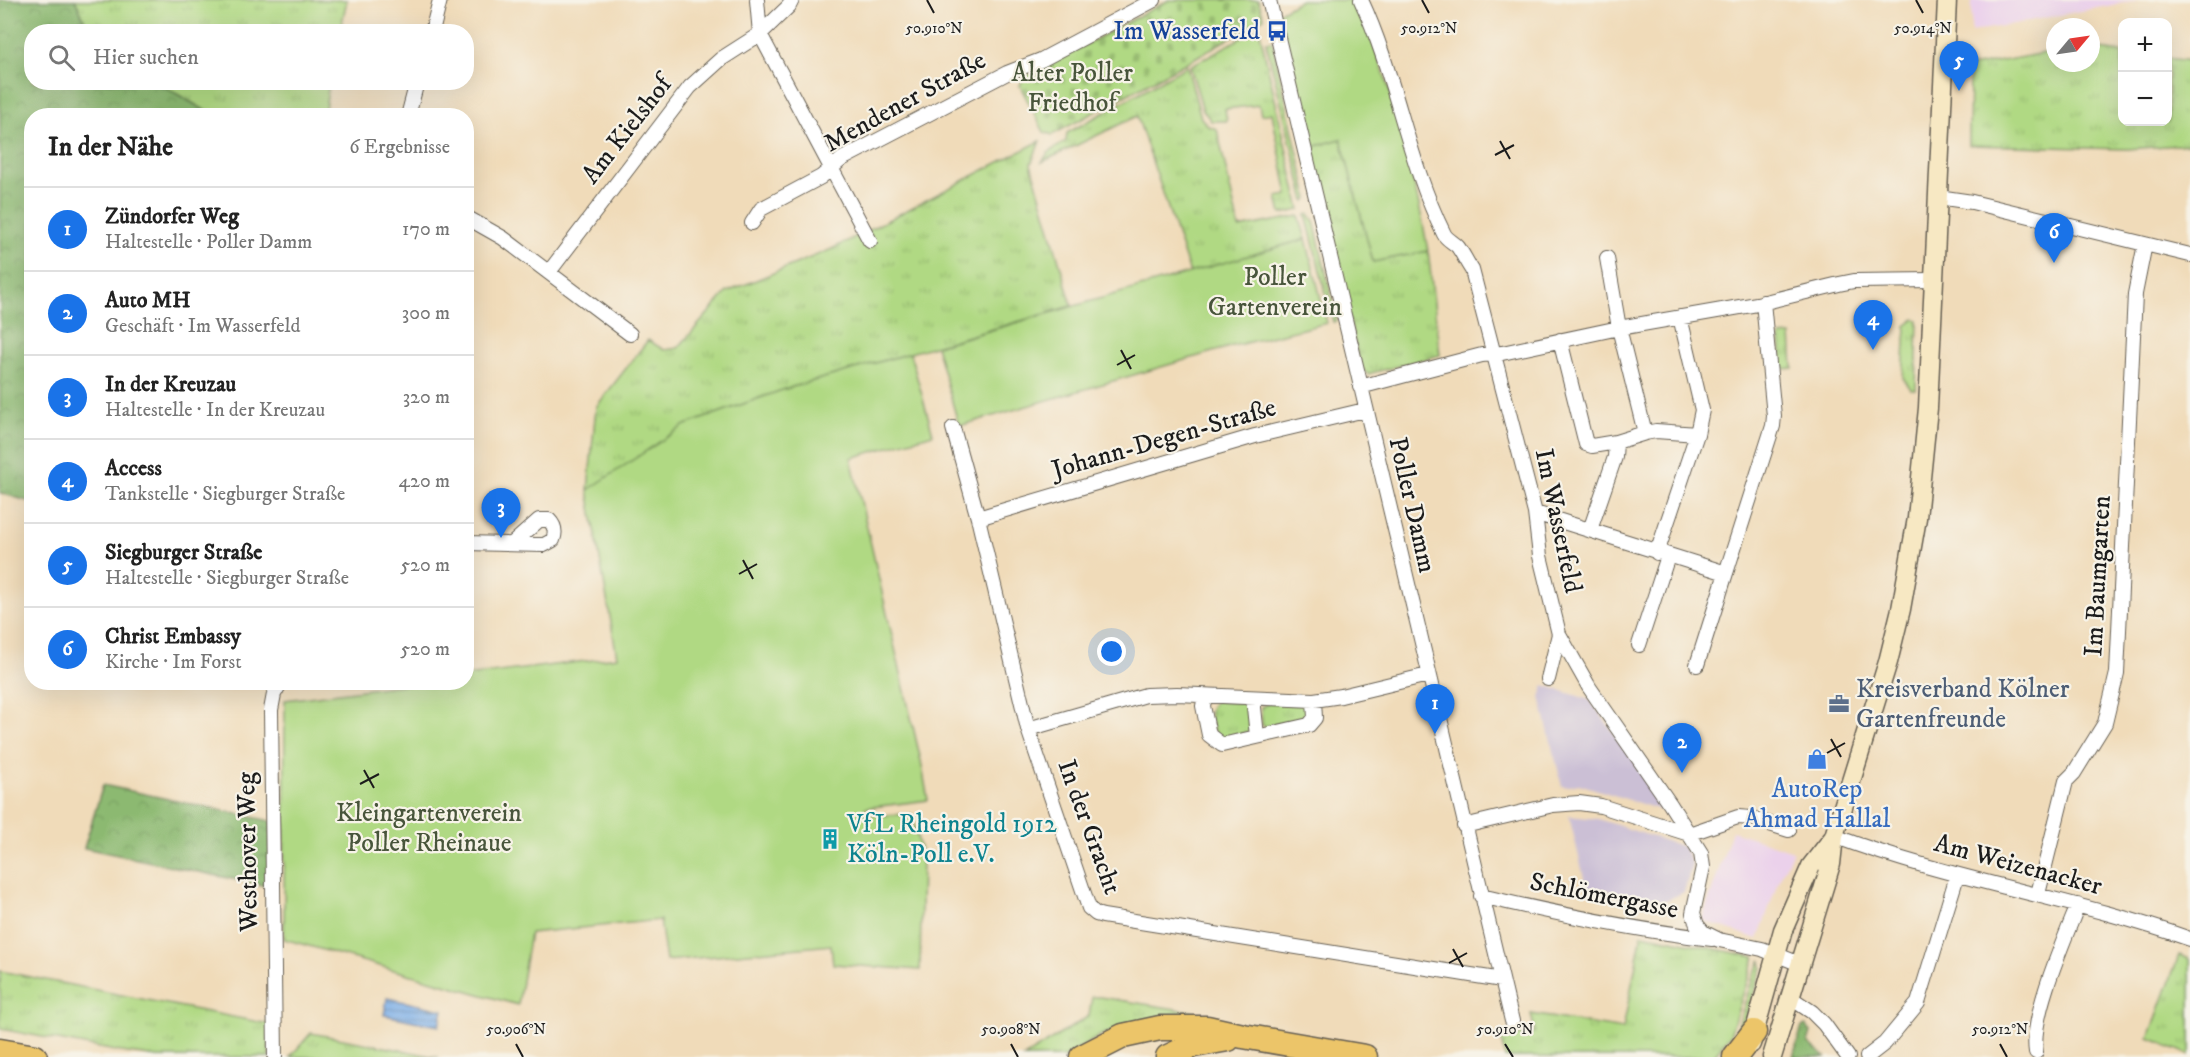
<!DOCTYPE html>
<html lang="de">
<head>
<meta charset="utf-8">
<style>
	:root { --surface:#fff; --page:#f2f2f2; --text:#222; --muted:#767676; --line:#e0e0e0; --accent:#1a73e8 }
	body { margin:0; font-family:"IM FELL DW Pica",serif; background:var(--page); color:var(--text) }
	.controls { position:absolute; right:18px; top:18px; display:grid; overflow:hidden; border-radius:12px; box-shadow:0 6px 24px #0002 }
	.controls button { width:54px; height:54px; display:grid; place-items:center; padding:0; border:0; border-bottom:2px solid var(--line); background:var(--surface); color:var(--text); font:30px sans-serif }
	.compass { position:absolute; left:2046px; top:18px; width:54px; height:54px; border-radius:50%; background:var(--surface); box-shadow:0 6px 24px #0002; rotate:61deg }
	.you { position:absolute; left:1112px; top:652px; width:21px; height:21px; margin:-15px; border:4px solid #fff; border-radius:50%; background:#1a73e8; box-shadow:0 0 0 9px #1a73e833 }
	.badge { display:grid; place-items:center; width:39px; height:39px; border-radius:50%; background:var(--accent); color:#fff; font-size:20px; font-weight:700 }
	.pin { position:absolute; translate:-50% -50px; filter:drop-shadow(0 2px 3px #0008) }
	.pin::after { content:''; position:absolute; top:32px; width:21px; height:18px; background:inherit; clip-path:polygon(0 0,100% 0,50% 100%) }
	.list { margin:0; padding:0; list-style:none }
	h2 { display:flex; justify-content:space-between; align-items:center; height:78px; margin:0; padding:0 24px; font-size:26px }
	h2 small { font-size:20px; font-weight:400; color:var(--muted) }
	.list li { display:grid; grid-template-columns:39px 1fr auto; gap:18px; align-items:center; box-sizing:border-box; height:84px; padding:0 24px; border-top:2px solid var(--line) }
	.list b { display:block; font-size:22px; white-space:nowrap }
	.list p { margin:0; font-size:20px; white-space:nowrap; color:var(--muted) }
	.list em { font-size:20px; font-style:normal; color:var(--muted) }
	.icon { flex:none; width:33px; height:33px; fill:none; stroke:currentColor; stroke-width:2; stroke-linecap:round; stroke-linejoin:round }
	.map { position:relative; flex:none; width:2190px; height:1057px; overflow:hidden }
	.search { position:absolute; background:var(--surface); box-shadow:0 6px 24px #0002; left:24px; top:24px; width:450px; height:66px; display:flex; align-items:center; gap:15px; box-sizing:border-box; padding:0 21px; border-radius:24px; color:var(--muted); font-size:22px }
	.panel { position:absolute; background:var(--surface); box-shadow:0 6px 24px #0002; left:24px; top:108px; width:450px; height:582px; border-radius:24px }
	.map>svg:first-child { display:block }
</style>
</head>
<body>
<div class="map">
<svg width="2190" height="1057" viewBox="0 0 2190 1057">
	<defs>
		<pattern id="grass-tufts" width="24" height="20" patternUnits="userSpaceOnUse" patternTransform="scale(1.5)"><rect width="24" height="20" fill="#b0d983"/><path d="M3 7l-1-3M5 7V3M7 7l1-3M15 17l-1-3M17 17v-4M19 17l1-3" fill="none" stroke="#97ba71"/></pattern>
		<pattern id="forest-crowns" width="20" height="18" patternUnits="userSpaceOnUse" patternTransform="scale(1.5)"><rect width="20" height="18" fill="#8cb971"/><path d="M2 6a3 3 0 1 1 6 0M12 15a3 3 0 1 1 6 0" fill="none" stroke="#789e61"/></pattern>
		<pattern id="cemetery-stones" width="16" height="16" patternUnits="userSpaceOnUse" patternTransform="scale(1.5)"><rect width="16" height="16" fill="#b0d983"/><path d="M2 7V4a2 2 0 0 1 4 0v3zM10 15v-3a2 2 0 0 1 4 0v3z" fill="#97ba71"/></pattern>
		<pattern id="water-rules" width="6" height="5" patternUnits="userSpaceOnUse" patternTransform="scale(1.5)"><rect width="6" height="5" fill="#7caee8"/><path d="M0 2.5h6" fill="none" stroke="#658dbb"/></pattern>
	</defs>
	<rect width="100%" height="100%" fill="#f7f3e8"/>
	<filter id="ink" filterUnits="userSpaceOnUse"><feTurbulence type="fractalNoise" baseFrequency=".0167" numOctaves="2"/><feDisplacementMap in="SourceGraphic" scale="12" xChannelSelector="R" yChannelSelector="G"/><feConvolveMatrix kernelMatrix="1 2 1 2 8 2 1 2 1" color-interpolation-filters="sRGB"/></filter>
	<filter id="wash" filterUnits="userSpaceOnUse"><feTurbulence type="fractalNoise" baseFrequency=".008" numOctaves="4" result="noise"/><feDisplacementMap in="SourceGraphic" scale="24" xChannelSelector="R" yChannelSelector="G"/><feGaussianBlur stdDeviation="1.35" result="paint"/><feColorMatrix in="noise" values="0 0 0 0 0 0 0 0 0 0 0 0 0 0 0 0 0 1.4 0 .05"/><feComposite in="paint" operator="in"/></filter>
	<g filter="url(#wash)">
		<rect width="100%" height="100%" fill="#f0dbb9"/>
		<path fill="#ebd1eb" d="M1972,0H2139L1971,32Z
			M1732,831L1793,851L1778,882L1758,939L1702,920Z"/>
		<path fill="#cbbfd5" d="M1544,685L1590,700L1673,814L1579,784L1565,787L1562,786L1540,697Z
			M1569,816L1598,819L1684,847L1692,864L1684,892L1663,902L1586,886Z"/>
		<path fill="url(#grass-tufts)" stroke="#667a50" stroke-width="1.5" d="M75,0H347L340,32L87,31V26Z
			M1259,28L1300,210L1281,214L1277,197L1288,195L1272,113L1261,115L1259,105L1225,109L1227,121H1211L1203,110L1190,66Z
			M1272,41L1308,198L1305,201L1266,42Z
			M2091,48L2122,52V122H2168V58L2190,61V144L2128,149L1969,145L1970,67L2055,51V63H2091Z
			M1187,66L1201,118L1208,126L1217,129L1239,228L1299,216L1306,239L1190,273L1137,116L1042,162L1048,153L1066,141L1067,133Z
			M158,83H329L324,116L213,115Z
			M1341,138L1373,262L1428,251L1440,355L1368,374L1361,369L1309,148Z
			M1040,141L1031,164L1072,306L783,390L588,490L596,407L648,340L664,350L678,348L727,292L832,249Z
			M1309,214L1314,221L1337,321L1333,322L1306,215Z
			M1915,319L1918,320L1916,389H1911L1903,378L1906,326Z
			M1791,335L1793,368L1782,369L1780,336Z
			M498,501L515,513L514,517L506,524H493L490,521Z
			M1216,701L1245,703L1247,705L1250,730L1248,732L1224,739L1215,735C1212,723 1204,709 1216,701Z
			M1269,703L1305,704L1309,707L1308,717L1267,728L1262,725L1261,707Z
			M1642,934L1755,957L1730,1035L1713,1057H1505L1501,1039L1535,1032L1531,1014L1623,1029Z
			M2179,955L2190,959V1055L2149,1038Z
			M1761,961L1762,968L1741,1033L1726,1057H1721L1737,1030L1753,977Z
			M0,971L269,1024V1057H158L121,1052L0,1029Z
			M1092,997H1100L1195,1012L1188,1018L1103,1034L1065,1057H1024L1089,1016Z
			M311,1033L432,1056L439,1057H290Z"/>
		<path fill="url(#forest-crowns)" stroke="#546a46" stroke-width="1.5" d="M0,0H75L87,26V31L32,32V82L158,83L213,115L32,116L31,502L0,493Z
			M103,785L271,821V887L84,848Z
			M1806,1026L1811,1032L1808,1042L1825,1057H1793L1802,1027Z"/>
		<path fill="url(#cemetery-stones)" stroke="#667a50" stroke-width="1.5" d="M1169,0H1258L1264,18L1195,58L1052,135L1044,132L1020,86L1023,78Z"/>
		<path fill="#b0d983" stroke="#667a50" stroke-width="1.5" d="M1301,0H1352C1375,39 1387,81 1399,125C1410,167 1421,208 1428,251L1373,262L1341,139L1309,148L1276,14Z
			M1306,239L1327,323L1233,346L959,426L936,346Z
			M910,353L933,434L851,458L921,761L928,800L865,808V816L911,814L922,855L920,970L833,964L831,945L666,961L660,920L530,933L518,1005L284,939L285,700L417,683L466,682L467,676L617,657L588,490L685,425L782,390Z"/>
		<path fill="url(#water-rules)" stroke="#4c6582" stroke-width="1.5" d="M387,998L443,1010L439,1026L384,1015Z"/>
	</g>
	<g filter="url(#ink)">
		<g fill="none" stroke-linecap="round" stroke-linejoin="round">
			<g stroke="#665f53" stroke-width="16">
				<path id="street" d="M757,0L760,34L870,241
					M1269,0L1512,1021
					M1361,0C1396,75 1407,160 1444,234C1447,240 1454,242 1458,247C1463,254 1467,263 1472,270L1535,513L1540,556L1559,634L1589,687L1670,804L1701,853L1703,867L1693,913L1697,925L1703,932L1719,940L1762,949L1800,964
					M432,32L440,0
					M408,116L417,82
					M1938,197L1972,202L2190,255
					M466,217L503,238L630,334
					M752,223L761,209L821,177L842,159L1007,73L1041,60L1154,0
					M1607,258L1619,328L1645,433L1656,431L1697,434
					M549,272L690,87L721,59L760,34L789,6L792,0
					M1560,340L1586,444L1592,446L1616,442
					M1360,387L1482,355L1502,353L1619,328L1757,304L1839,284L1854,281L1933,280
					M953,428L978,518L1028,729L1089,908L1096,914L1103,916L1502,980
					M1535,513L1726,573L1697,665
					M978,518L1255,436L1365,410
					M1590,530L1615,457L1616,442L1645,433
					M466,543L544,545L553,540C556,532 555,526 549,520H539L512,544
					M1657,553L1697,434L1702,410L1680,317
					M1726,573L1773,426L1774,416L1763,302
					M1639,645L1668,556
					M1548,679L1559,634
					M1205,696L1203,706L1209,735L1222,745L1309,725L1315,718L1314,700
					M1253,698L1257,736
					M1028,729L1146,695L1177,694L1314,700L1341,696L1428,675
					M1464,826L1553,805L1579,803L1601,806L1689,834L1738,817L1751,818L1789,830
					M1834,836C1950,880 2073,898 2190,939
					M2038,894L2066,781L2074,773L2105,723L2117,673L2135,294L2145,244
					M1481,896C1557,914 1635,930 1712,939
					M1791,998L1812,1012L1824,1024L1848,1057
					M2036,1052C2030,1017 2064,940 2078,905
					M275,1057L271,710L274,694L281,682
					M1867,1057L1885,1043L1918,1003L1957,876"/>
			</g>
			<g stroke="#665f53" stroke-width="21">
				<path id="secondary" d="M1751,1044L1783,930L1811,866L1833,838
					M1772,1057L1831,864L1834,836L1888,662L1901,609L1917,518L1928,408L1947,0"/>
			</g>
			<g stroke="#665f53" stroke-width="27">
				<path id="highway" d="M0,1051L35,1057
					M1082,1057L1123,1036L1160,1028H1207L1243,1036L1365,1057
					M1168,1057L1194,1045L1228,1039
					M1735,1057L1754,1032"/>
			</g>
			<use href="#street" stroke="#fff" stroke-width="14"/>
			<use href="#secondary" stroke="#f7e8c3" stroke-width="18"/>
			<use href="#highway" stroke="#ecc569" stroke-width="24"/>
		</g>
	</g>
	<path fill="none" stroke="#1c1c1c" stroke-width="2" d="M927,0L934,13M1422,0L1429,13M1916,0L1923,13M1500,141L1510,159M1495,155L1514,145M1121,350L1131,369M1117,365L1135,355M743,560L753,579M739,574L757,564M1831,739L1841,757M1827,753L1845,743M364,770L374,788M360,784L379,774M1453,949L1463,967M1449,963L1467,953M516,1044L523,1057M1011,1044L1018,1057M1505,1044L1513,1057M2000,1044L2007,1057"/>
	<defs>
		<g id="bus-bare" transform="scale(1.62)"><path d="M-5-6H5V4H4V6H2V4H-2V6H-4V4H-5ZM-3.5-4V0h7V-4ZM-3.5 1.2v1.5H-2V1.2ZM2 1.2v1.5H3.5V1.2Z" fill="#1a4fb4" stroke="#f7f3e8" stroke-width="2.5" paint-order="stroke"/></g>
		<g id="office-bare" transform="scale(1.62)"><path d="M-6-3h4V-5.5h4V-3h4V5H-6ZM-1-4.5V-3h2v-1.5ZM-6 0V1H6V0Z" fill="#5c6f8a" stroke="#f7f3e8" stroke-width="2.5" paint-order="stroke"/></g>
		<g id="shop-bare" transform="scale(1.62)"><path d="M-5-2.5h2.3a2.7 3.5 0 0 1 5.4 0H5L5.5 6h-11ZM-1.5-2.5h3a1.5 2.3 0 0 0-3 0Z" fill="#3f7fe0" stroke="#f7f3e8" stroke-width="2.5" paint-order="stroke"/></g>
		<g id="building-bare" transform="scale(1.62)"><path d="M-4-6H4V6H1V3H-1V6H-4ZM-2.5-4.3h1.7v1.8h-1.7ZM.8-4.3h1.7v1.8H.8ZM-2.5-1h1.7V.8h-1.7ZM.8-1h1.7V.8H.8Z" fill="#0f9aa8" stroke="#f7f3e8" stroke-width="2.5" paint-order="stroke"/></g>
	</defs>
	<g fill-rule="evenodd">
		<use href="#bus-bare" x="1277" y="31"/>
		<use href="#office-bare" x="1839" y="704"/>
		<use href="#shop-bare" x="1817" y="759"/>
		<use href="#building-bare" x="830" y="839"/>
	</g>
	<g text-anchor="middle" dominant-baseline="central" stroke-width="4.5" stroke-linejoin="round" paint-order="stroke">
		<g font-size="26" fill="#164399" stroke="#f7f3e8" text-anchor="end">
			<text x="1260" y="31">Im Wasserfeld</text>
		</g>
		<g font-size="26" fill="#48553b" stroke="#f7f3e8">
			<text x="1072" y="73">Alter Poller<tspan x="1072" dy="30">Friedhof</tspan></text>
			<text x="1275" y="277">Poller<tspan x="1275" dy="30">Gartenverein</tspan></text>
			<text x="429" y="813">Kleingartenverein<tspan x="429" dy="30">Poller Rheinaue</tspan></text>
		</g>
		<g font-size="26" fill="#1c1c1c" stroke="#f7f3e8">
			<text transform="translate(905 102) rotate(-29)">Mendener Straße</text>
			<text transform="translate(627 130) rotate(-52)">Am Kielshof</text>
			<text transform="translate(1164 439) rotate(-16)">Johann-Degen-Straße</text>
			<text transform="translate(1412 505) rotate(77)">Poller Damm</text>
			<text transform="translate(1558 521) rotate(78)">Im Wasserfeld</text>
			<text transform="translate(2098 576) rotate(-87)">Im Baumgarten</text>
			<text transform="translate(1089 827) rotate(70)">In der Gracht</text>
			<text transform="translate(248 852) rotate(-91)">Westhover Weg</text>
			<text transform="translate(2018 865) rotate(15)">Am Weizenacker</text>
			<text transform="translate(1604 896) rotate(11)">Schlömergasse</text>
		</g>
		<g font-size="26" fill="#4e5e75" stroke="#f7f3e8" text-anchor="start">
			<text x="1856" y="689">Kreisverband Kölner<tspan x="1856" dy="30">Gartenfreunde</tspan></text>
		</g>
		<g font-size="26" fill="#366cbe" stroke="#f7f3e8">
			<text x="1817" y="789">AutoRep<tspan x="1817" dy="30">Ahmad Hallal</tspan></text>
		</g>
		<g font-size="26" fill="#0d838f" stroke="#f7f3e8" text-anchor="start">
			<text x="847" y="824">VfL Rheingold 1912<tspan x="847" dy="30">Köln-Poll e.V.</tspan></text>
		</g>
	</g>
	<g font-size="15" text-anchor="middle" fill="#1c1c1c" stroke="#f7f3e8" stroke-width="4.5" stroke-linejoin="round" paint-order="stroke">
		<text x="934" y="33">50.910°N</text>
		<text x="1429" y="33">50.912°N</text>
		<text x="1923" y="33">50.914°N</text>
		<text x="516" y="1034">50.906°N</text>
		<text x="1011" y="1034">50.908°N</text>
		<text x="1505" y="1034">50.910°N</text>
		<text x="2000" y="1034">50.912°N</text>
	</g>
</svg>
<div class="controls">
<button>+</button>
<button>−</button>
</div>
<svg class="compass" viewBox="-18 -18 36 36"><path d="M0-13l5 13h-10z" fill="#e53935"/><path d="M0 13l5-13h-10z" fill="#767676"/></svg>
<div class="you"></div>
<div class="pin badge" style="left:1435px;top:734px">1</div>
<div class="pin badge" style="left:1682px;top:773px">2</div>
<div class="pin badge" style="left:501px;top:538px">3</div>
<div class="pin badge" style="left:1873px;top:350px">4</div>
<div class="pin badge" style="left:1959px;top:91px">5</div>
<div class="pin badge" style="left:2054px;top:263px">6</div>
<div class="search"><svg class="icon" aria-label="search" viewBox="0 0 24 24"><circle cx="10" cy="10" r="6"/><path d="M15 15l6 6"/></svg>Hier suchen</div>
<section class="panel">
<h2>In der Nähe<small>6 Ergebnisse</small></h2>
<ul class="list">
<li><span class="badge">1</span><div><b>Zündorfer Weg</b><p>Haltestelle · Poller Damm</p></div><em>170 m</em></li>
<li><span class="badge">2</span><div><b>Auto MH</b><p>Geschäft · Im Wasserfeld</p></div><em>300 m</em></li>
<li><span class="badge">3</span><div><b>In der Kreuzau</b><p>Haltestelle · In der Kreuzau</p></div><em>320 m</em></li>
<li><span class="badge">4</span><div><b>Access</b><p>Tankstelle · Siegburger Straße</p></div><em>420 m</em></li>
<li><span class="badge">5</span><div><b>Siegburger Straße</b><p>Haltestelle · Siegburger Straße</p></div><em>520 m</em></li>
<li><span class="badge">6</span><div><b>Christ Embassy</b><p>Kirche · Im Forst</p></div><em>520 m</em></li>
</ul>
</section>
</div>
</body>
</html>
